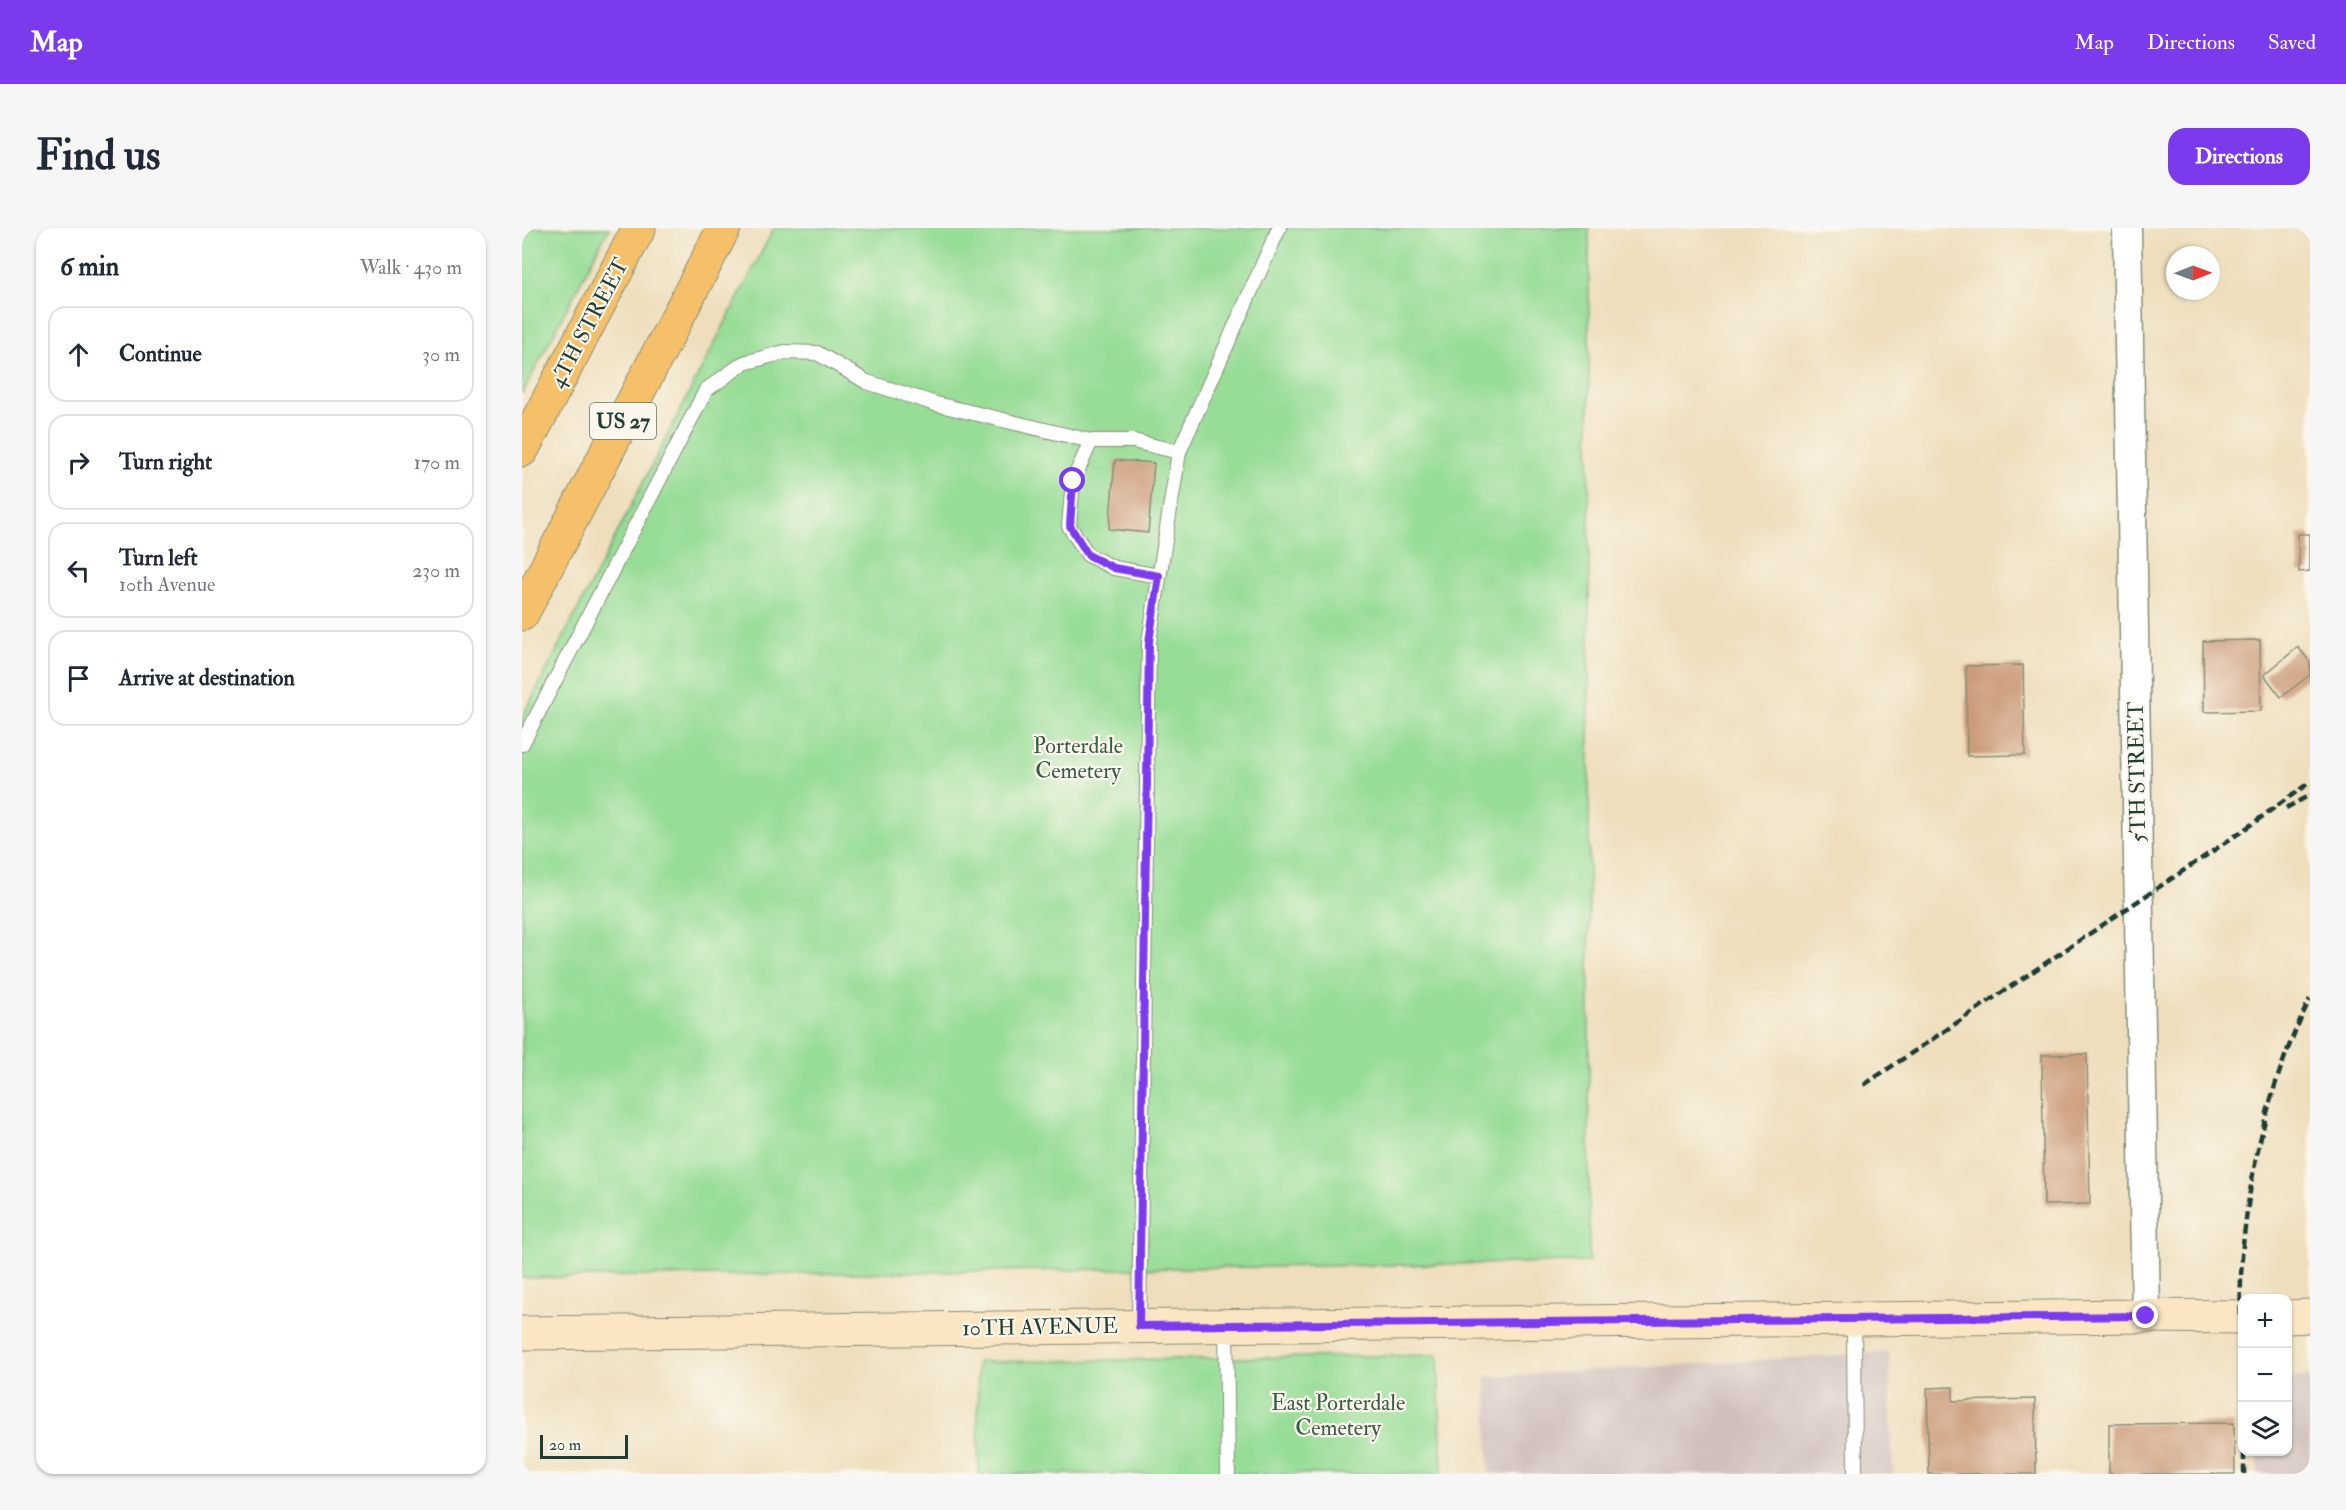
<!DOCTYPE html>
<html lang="en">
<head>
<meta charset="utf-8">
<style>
	:root { --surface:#fff; --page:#f6f6f7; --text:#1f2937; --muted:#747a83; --line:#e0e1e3; --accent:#7c3aed }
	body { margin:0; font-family:"IM FELL Double Pica",serif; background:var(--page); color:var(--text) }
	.controls { position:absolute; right:18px; bottom:18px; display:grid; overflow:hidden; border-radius:12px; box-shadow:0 2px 4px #0004 }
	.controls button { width:54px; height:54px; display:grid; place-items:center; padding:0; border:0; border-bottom:2px solid var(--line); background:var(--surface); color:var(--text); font:30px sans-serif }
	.compass { position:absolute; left:1644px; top:18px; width:54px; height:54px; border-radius:50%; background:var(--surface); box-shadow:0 2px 4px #0004; rotate:89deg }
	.scale { position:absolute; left:18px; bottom:15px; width:88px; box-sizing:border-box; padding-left:6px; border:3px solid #1f3d34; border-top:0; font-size:16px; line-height:21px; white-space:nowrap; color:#1f3d34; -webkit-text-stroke:4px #fbf7ec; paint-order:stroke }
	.stop { position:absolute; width:18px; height:18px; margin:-14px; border:4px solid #7c3aed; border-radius:50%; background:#fff }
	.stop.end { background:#7c3aed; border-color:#fff; box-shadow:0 2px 6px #0008 }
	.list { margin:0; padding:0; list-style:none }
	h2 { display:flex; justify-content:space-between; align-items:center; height:78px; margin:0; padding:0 24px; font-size:26px }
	h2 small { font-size:20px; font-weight:400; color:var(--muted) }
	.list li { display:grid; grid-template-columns:39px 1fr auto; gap:18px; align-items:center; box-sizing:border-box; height:96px; margin:0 12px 12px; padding:0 12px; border:2px solid var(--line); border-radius:18px }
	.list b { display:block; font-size:22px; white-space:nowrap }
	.list p { margin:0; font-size:20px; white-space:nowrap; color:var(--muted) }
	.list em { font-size:20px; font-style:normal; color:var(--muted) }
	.icon { flex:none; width:33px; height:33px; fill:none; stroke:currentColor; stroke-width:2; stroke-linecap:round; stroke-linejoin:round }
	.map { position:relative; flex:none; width:1788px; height:1246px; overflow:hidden; border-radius:18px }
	header { display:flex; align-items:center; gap:36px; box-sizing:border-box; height:84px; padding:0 30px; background:var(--accent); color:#fff }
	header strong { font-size:28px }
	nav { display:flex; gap:33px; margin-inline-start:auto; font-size:21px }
	.intro { display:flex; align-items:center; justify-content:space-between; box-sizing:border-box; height:144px; padding:0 36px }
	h1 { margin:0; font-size:42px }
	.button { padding:15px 27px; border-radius:18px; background:var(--accent); color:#fff; font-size:21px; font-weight:700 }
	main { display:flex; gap:36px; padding:0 36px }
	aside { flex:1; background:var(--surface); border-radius:18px; box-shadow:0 2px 4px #0004 }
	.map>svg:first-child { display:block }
</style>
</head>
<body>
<header>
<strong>Map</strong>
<nav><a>Map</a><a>Directions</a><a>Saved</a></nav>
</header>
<div class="intro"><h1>Find us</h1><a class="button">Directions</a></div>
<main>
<aside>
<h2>6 min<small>Walk · 430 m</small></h2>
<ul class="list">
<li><svg class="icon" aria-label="ahead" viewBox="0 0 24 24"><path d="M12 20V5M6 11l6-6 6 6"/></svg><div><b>Continue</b></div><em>30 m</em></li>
<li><svg class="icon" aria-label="right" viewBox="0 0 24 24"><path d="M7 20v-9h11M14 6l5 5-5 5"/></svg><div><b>Turn right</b></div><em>170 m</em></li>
<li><svg class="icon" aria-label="left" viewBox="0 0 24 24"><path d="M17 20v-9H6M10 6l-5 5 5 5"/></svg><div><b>Turn left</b><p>10th Avenue</p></div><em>230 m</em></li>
<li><svg class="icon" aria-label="arrive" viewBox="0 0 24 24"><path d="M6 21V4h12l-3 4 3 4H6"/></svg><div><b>Arrive at destination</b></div></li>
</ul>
</aside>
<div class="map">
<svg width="1788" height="1246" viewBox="0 0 1788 1246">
	<rect width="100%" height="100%" fill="#fbf7ec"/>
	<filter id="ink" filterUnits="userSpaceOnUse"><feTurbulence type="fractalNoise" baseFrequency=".0167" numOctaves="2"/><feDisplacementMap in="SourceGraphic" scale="12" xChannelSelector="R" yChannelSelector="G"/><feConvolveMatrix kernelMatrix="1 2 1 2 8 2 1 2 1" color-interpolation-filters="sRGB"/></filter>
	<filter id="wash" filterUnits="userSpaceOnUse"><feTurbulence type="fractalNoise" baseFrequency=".008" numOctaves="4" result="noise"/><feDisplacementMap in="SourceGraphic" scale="24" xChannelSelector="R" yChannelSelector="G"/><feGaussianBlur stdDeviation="1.35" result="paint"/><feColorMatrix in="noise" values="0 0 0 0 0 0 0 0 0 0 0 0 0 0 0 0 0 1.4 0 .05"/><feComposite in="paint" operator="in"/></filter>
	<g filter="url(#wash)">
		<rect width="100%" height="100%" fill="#eedebc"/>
		<path fill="#d0c0bc" d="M1367,1124L1371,1246H967L964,1149Z
			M1788,1149V1246H1736V1224H1766V1150Z"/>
		<path fill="#97dd96" stroke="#5b8d65" stroke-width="1.5" d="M0,0H87L0,166Z
			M252,0H1067V1034L0,1050V490Z
			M916,1127L920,1246H457L455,1134Z"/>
		<g id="blocks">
			<path fill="#cc9b79" d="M593,232L632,235L626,305L587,301Z
				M1776,306H1788V343L1777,344Z
				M1738,412L1739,483L1682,484L1681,413Z
				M1776,419L1788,434V447L1759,469L1742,447Z
				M1501,437L1503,527L1445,528L1444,438Z
				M1565,826L1568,976L1522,977L1520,827Z
				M1431,1159V1173L1513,1171L1514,1246H1407L1405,1160Z
				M1712,1195L1713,1246H1587V1196Z"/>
		</g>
	</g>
	<g filter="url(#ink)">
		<use href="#blocks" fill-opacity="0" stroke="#868e78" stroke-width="1.5"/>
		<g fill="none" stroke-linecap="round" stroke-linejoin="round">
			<g stroke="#868e78" stroke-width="16">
				<path id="service" d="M637,348L592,340L566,327L547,298L551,253L569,213H611L657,224
					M0,516L184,162L222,135L263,124L295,125L345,154L414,176L569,213
					M1332,1091L1333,1246
					M617,1098L627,414L657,224L757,0
					M704,1098L706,1246"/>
			</g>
			<g stroke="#868e78" stroke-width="31">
				<path id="minor" d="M1605,0L1624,1088"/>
			</g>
			<g stroke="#868e78" stroke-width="35">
				<path id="secondary" d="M1766,1089L1788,1088
					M0,1105L1624,1088L1720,1089"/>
			</g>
			<g stroke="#868e78" stroke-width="35">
				<path id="trunk" d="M0,222L117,0
					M0,386L202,0"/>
			</g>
			<use href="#service" stroke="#fff" stroke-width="14"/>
			<use href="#minor" stroke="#fff" stroke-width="28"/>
			<use href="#secondary" stroke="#fbe6c4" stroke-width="33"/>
			<use href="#trunk" stroke="#f6c06b" stroke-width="33"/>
			<path stroke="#1f3d34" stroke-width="4.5" stroke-dasharray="9 4.5" stroke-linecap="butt" d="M1764,580L1788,567
				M1342,857L1716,606L1788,554
				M1720,1155C1720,1107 1716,1056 1722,1008C1731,926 1751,845 1788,771
				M1722,1224V1246"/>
		</g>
	</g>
	<g fill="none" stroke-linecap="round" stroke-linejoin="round" filter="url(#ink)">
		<path stroke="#7c3aed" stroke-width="8" d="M551,253L548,298L566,327L592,340L637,348L627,414L617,1098L1624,1088"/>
	</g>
	<g text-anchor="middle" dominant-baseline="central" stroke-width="4.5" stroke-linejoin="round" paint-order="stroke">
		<rect fill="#fbf7ec" stroke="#61756b" stroke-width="1.5" x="68" y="175" width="66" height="36" rx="4.5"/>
		<g font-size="21" font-weight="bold" fill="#1f3d34">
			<text x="101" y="193">US 27</text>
		</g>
		<g font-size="22" fill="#1f3d34" stroke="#fbf7ec">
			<text transform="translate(67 95) rotate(-62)">4TH STREET</text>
			<text transform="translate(1615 544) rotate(-91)">5TH STREET</text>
			<text transform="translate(518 1099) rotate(-1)">10TH AVENUE</text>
		</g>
		<g font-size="22" fill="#375d48" stroke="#fbf7ec">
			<text x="556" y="518">Porterdale<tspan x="556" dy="25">Cemetery</tspan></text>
			<text x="816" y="1175">East Porterdale<tspan x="816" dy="25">Cemetery</tspan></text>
		</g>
	</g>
</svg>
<div class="controls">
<button>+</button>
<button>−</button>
<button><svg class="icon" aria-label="layers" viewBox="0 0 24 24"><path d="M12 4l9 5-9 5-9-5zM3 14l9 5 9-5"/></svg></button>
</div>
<svg class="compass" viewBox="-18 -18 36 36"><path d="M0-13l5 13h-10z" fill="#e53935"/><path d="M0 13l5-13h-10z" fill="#747a83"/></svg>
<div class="scale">20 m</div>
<div class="stop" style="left:551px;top:253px"></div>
<div class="stop end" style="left:1624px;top:1088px"></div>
</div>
</main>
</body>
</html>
